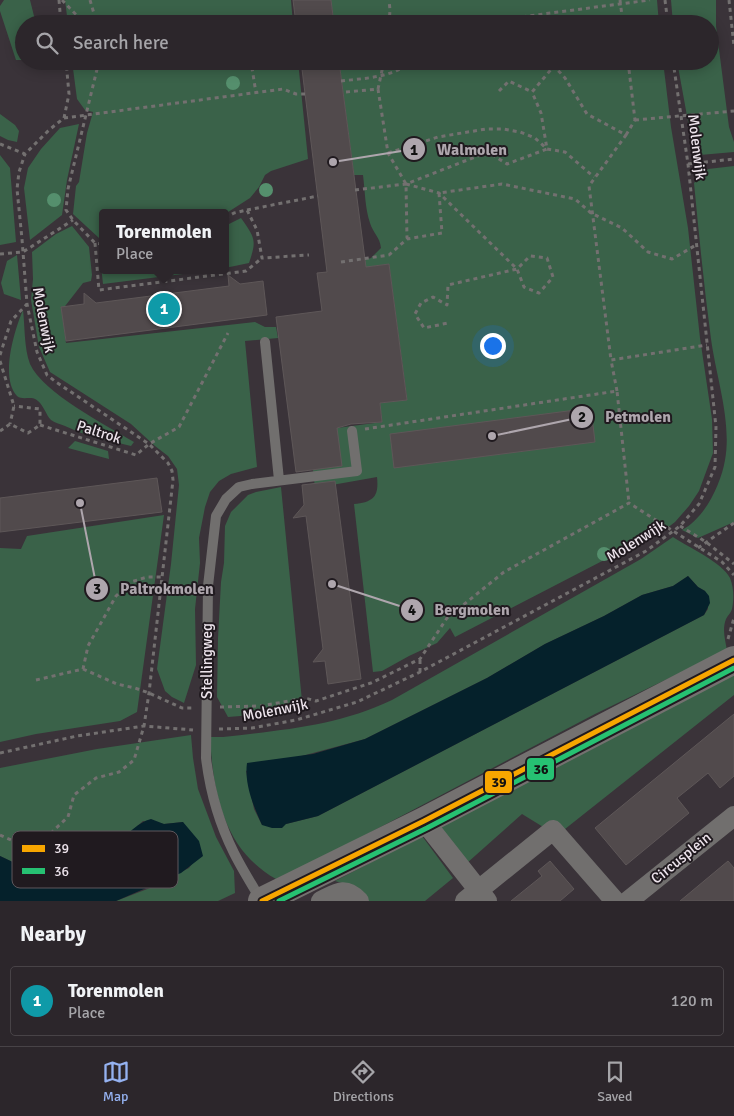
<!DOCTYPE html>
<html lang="en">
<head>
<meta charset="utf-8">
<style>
	:root { --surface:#2c262b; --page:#383237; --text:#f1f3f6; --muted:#a6a5a9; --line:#484347; --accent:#95b2f1 }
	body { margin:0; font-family:Signika,sans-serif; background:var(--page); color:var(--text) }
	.you { position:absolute; left:492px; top:345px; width:18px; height:18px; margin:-12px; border:4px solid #fff; border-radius:50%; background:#1a73e8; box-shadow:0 0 0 8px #1a73e833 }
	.badge { display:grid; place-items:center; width:32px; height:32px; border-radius:50%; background:var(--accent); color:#fff; font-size:16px; font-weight:700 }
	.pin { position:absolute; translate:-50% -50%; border:2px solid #fff; box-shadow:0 1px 5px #0006 }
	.popup { position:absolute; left:99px; top:209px; width:130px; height:65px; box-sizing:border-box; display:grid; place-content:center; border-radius:5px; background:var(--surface); filter:drop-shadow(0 1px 4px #0005); font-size:16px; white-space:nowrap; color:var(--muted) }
	.popup b { font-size:19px; color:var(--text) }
	.popup::after { content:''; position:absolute; left:50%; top:100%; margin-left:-10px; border:10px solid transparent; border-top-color:var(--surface) }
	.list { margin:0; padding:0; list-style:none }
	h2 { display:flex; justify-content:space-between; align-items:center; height:65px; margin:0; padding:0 20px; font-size:21px }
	h2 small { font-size:16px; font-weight:400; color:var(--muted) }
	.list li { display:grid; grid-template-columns:32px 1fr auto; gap:15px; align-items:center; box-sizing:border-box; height:70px; margin:0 10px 10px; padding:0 10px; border:1px solid var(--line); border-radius:5px }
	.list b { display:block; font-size:19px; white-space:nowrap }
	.list p { margin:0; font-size:16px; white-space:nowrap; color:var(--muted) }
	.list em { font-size:16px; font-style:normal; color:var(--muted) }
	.icon { flex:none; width:28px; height:28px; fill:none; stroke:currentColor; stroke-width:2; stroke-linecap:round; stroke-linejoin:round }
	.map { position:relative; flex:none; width:734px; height:901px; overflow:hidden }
	.search { position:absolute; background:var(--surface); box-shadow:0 2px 12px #0003; left:15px; right:15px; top:15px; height:55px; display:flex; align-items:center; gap:12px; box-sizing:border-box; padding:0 18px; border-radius:28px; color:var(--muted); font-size:19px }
	.sheet { height:145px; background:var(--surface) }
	nav { display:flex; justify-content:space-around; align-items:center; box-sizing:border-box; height:70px; border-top:1px solid var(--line); background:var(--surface); font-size:14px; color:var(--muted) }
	nav a { display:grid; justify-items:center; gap:2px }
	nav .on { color:var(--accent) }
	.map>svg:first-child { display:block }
</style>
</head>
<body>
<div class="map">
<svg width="734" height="901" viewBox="0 0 734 901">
	<rect width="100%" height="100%" fill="#3a3339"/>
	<path fill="#3a6249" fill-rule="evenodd" d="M4,0H30L35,20L38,24H24V60H16L0,11V6Z
		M65,0H291L293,24H68Z
		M331,0H657L659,24H334Z
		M671,0H716V26L729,127L734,142V152L700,155L693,149L677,61H710V24H673Z
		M72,61H298L308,159L271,171L265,175L259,187L250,198L225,214L103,213V239L99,238L73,214L76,186L79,182L87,133L93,112L85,110L77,99Z
		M339,61H663L671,127L688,228L700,338L712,419L713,453L699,491L689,506L675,522L658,535L654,532L637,543L455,637L450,628L437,643L409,656L382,671L373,672L354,504C374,502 379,496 377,477L315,488L313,470L337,428L382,422L380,403L407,399L389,264L361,268L360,261L371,258L381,248C380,237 373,233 370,223C365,208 365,191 363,175H354Z
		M0,114L15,125L19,131L17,142L8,140L0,136Z
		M79,124L67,180L62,215L30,240L24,188L28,168L41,149L60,128Z
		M0,155L10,168L16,242L0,245Z
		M734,166V522L698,538L682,530C705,518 721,484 725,460C732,422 716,376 711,339C704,287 699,235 694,183L708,169Z
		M241,218C255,238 257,240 249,263L225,268V226Z
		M72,226L89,247L92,275L91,281L83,283L62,310L66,343L255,322L265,327H276L278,338L245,341L257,467L231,474L219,481L210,492L205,507L199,538L200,563L195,609L196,665L184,703L172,697L165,691L157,669L171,564L179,485L177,469L168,456L155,446L131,424L50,372L39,347L31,300L33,279L32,252L56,234Z
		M99,247L103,248V270H215L103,284Z
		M17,255L21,300L4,294L1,283L7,261Z
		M23,310C25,327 24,348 30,364C43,393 106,425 134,442L131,446C109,441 86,436 65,426C61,424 55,423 51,420C46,415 44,406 38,401C32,395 23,401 17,396C0,378 14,331 23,310Z
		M75,441L108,451L109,459L68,448Z
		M281,487L303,711L228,717L217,697L218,638L221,582L224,563L225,526L231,512L248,495L256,492Z
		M164,515L137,712L120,721L36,734L0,742V548L21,549L27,536Z
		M673,537C688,547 722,562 730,578C734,588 734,599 732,609C731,613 728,615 726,619C722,629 725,640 727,650L595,714L335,851L276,879C224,850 213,793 210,737H223C282,730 338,726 392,700L641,559ZM688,576L698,587L705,591L708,609L704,615L318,816L286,824L262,825L254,809L246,771L365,739L487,678L545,644L604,616L642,595L673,586Z
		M734,675V695L560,833L548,830L522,814L467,863L439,827Z
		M191,735L193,758L198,789L216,837L234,871L235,893L218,901H116L150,888L189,868L192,864L183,822L164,824L143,821C135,828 125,838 114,840C108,841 104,839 99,839C72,837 65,857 56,877L40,875L0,856V768L97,749Z
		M422,836L453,878L425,901H364L348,885L335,881Z"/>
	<path fill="#05212b" d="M688,576L698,587L705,591L709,596L710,603L704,615L318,816L286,824L282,828H272L262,825C254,807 244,784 247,763L313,754L365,739L487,678L545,644L604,616L642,595L673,586Z
		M151,819L164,824L183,822L199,841L203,856L181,873L116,901H0V856L40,875L56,877C65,857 71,837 99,839C105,839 111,842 118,839C130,834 138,822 151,819Z"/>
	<path fill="#514a4c" stroke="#5e5758" d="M293,0H331L334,24H296Z
		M301,61H339L366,267L389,264L407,400L380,403L382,422L351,424L337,428L342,466L296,472L276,317L322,311L317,273L327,272Z
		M228,275L240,284L263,281L267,315L66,341L61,307L84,304V293L96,303L229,286Z
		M591,408L595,442L394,468L390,434Z
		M157,478L162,512L0,532V498Z
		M335,481L361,679L328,684L325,661L313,662L323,649L306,516L293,518L304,505L302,485Z
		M734,714V776L720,788L708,773L692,786L677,798L689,813L626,865L595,828Z
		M550,861L574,889L560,901H511L542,876L538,871Z
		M728,861L734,868V901H680Z"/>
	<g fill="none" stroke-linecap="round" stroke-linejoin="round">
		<path stroke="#737070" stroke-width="3" stroke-dasharray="4 4" stroke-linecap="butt" d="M59,0L61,24
			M62,0L85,24
			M90,0L97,24
			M620,0L623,24
			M665,0L668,24
			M729,0L734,46
			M389,24L390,10L389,0
			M467,24L650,0
			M99,61L68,189L66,210L73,220L95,243L103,244
			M212,61L252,68L256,93
			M554,66L557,61
			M341,81C366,78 392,78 412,61
			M378,89L388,153L406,184L407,238
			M499,91L509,81L532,92L554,66L565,78L587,114L626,135L589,186L611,360
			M346,92L378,89L384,61
			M64,118L283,89L296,94H305
			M635,120L734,111
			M626,135L635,120L628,61
			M0,144L25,154L49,130L64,118L69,94L66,61
			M388,153L438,137L486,129H503L520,132L535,138L547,149L565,152L594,177
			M688,164L734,159
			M406,184L439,193L517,269L524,287L539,293L553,277L547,258L530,256L517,269L448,285L447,305L433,297L421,303L415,314L424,328L448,323
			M355,190L406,184L488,152L507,164L547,149L541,113L532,92
			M247,210L318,196
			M225,218L234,213L247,210L257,230L262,258L309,255
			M95,243L99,290L246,271L262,258
			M0,254L23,252L73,220
			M341,262L389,255L407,239L442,233L439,193L502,184L575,199L591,213L622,228L648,252L672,259L696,245
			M0,355L11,321L27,304
			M0,361L14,406L10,424
			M617,391L611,360L707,345
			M40,425L136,455L149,444L179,427L228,333
			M365,429L617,391L629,503
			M0,431L10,424L28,433L40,425V409L14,406
			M680,526L706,542L734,564
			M698,548L734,523
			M728,639L734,618
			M83,669L117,684L135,688L149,693L182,708H194
			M420,672V659
			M36,680L83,669L88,646L116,596L131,582L147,577H161
			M220,707L261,706L305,698L316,701L371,683L420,659L447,618L504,572L629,503L722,562L734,575
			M219,729L252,728L296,720L357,702L420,672L646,551L680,526L699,504L715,467L716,427L688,164L673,61
			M0,753L77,736L144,726L193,730
			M0,835L38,852L53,831L68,817L74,795L96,778L119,772L134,760L144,726L149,693L173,480L172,471L168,463L149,444L56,382L47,375L37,352L27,304L22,239L17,189L19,172L25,154"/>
		<path stroke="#716f6e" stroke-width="10" d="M265,342L279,480
			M261,900C252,885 242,869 234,853C219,823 210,791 206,758L208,586L216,516L226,499L239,487L252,484L357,471L352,431"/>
		<path stroke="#716f6e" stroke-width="20" d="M424,821L487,901
			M321,901C337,893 345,886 359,901
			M465,901L553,830L615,901
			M628,901L734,816"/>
		<path stroke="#747170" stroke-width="28" d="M262,901L424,821L734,660"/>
		<g stroke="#201a1f" stroke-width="9">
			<path id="bus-1" d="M262,901L424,821L734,660"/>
		</g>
		<g stroke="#201a1f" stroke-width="9">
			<path id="bus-2" d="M279,901L427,828L734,668"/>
		</g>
		<use href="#bus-1" stroke="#f7a600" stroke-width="5"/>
		<use href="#bus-2" stroke="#26c172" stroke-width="5"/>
	</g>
	<g fill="#558f6d">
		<circle cx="233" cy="83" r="7"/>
		<circle cx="266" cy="190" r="7"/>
		<circle cx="54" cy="200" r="7"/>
		<circle cx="604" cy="554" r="7"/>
	</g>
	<g text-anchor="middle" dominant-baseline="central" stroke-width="4" stroke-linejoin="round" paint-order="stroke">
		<g font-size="15" fill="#ede4ec" stroke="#201a1f">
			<text transform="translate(697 147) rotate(83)">Molenwijk</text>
			<text transform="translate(44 320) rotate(79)">Molenwijk</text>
			<text transform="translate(99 432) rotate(18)">Paltrok</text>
			<text transform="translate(636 541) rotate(-32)">Molenwijk</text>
			<text transform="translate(207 661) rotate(-90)">Stellingweg</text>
			<text transform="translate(275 710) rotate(-11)">Molenwijk</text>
			<text transform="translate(681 858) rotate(-39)">Circusplein</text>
		</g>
	</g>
	<rect x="12" y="831" width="166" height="57" rx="8" fill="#201a1f" stroke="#5e575c" stroke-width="1"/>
	<rect x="22" y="845" width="23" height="7" fill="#f7a600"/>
	<rect x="22" y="868" width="23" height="6" fill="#26c172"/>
	<g font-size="14" fill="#ede4ec">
		<text x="54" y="853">39</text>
		<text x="54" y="876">36</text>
	</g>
	<path fill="none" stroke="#aea6ad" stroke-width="2" d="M333 162L414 149M492 436L582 417M80 503L97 589M332 584L412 610"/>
	<g fill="#aea6ad" stroke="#201a1f" stroke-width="2">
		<circle cx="333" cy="162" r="5"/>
		<circle cx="492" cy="436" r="5"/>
		<circle cx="80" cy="503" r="5"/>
		<circle cx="332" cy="584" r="5"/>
		<circle cx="414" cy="149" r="12"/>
		<circle cx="582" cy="417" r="12"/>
		<circle cx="97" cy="589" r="12"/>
		<circle cx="412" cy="610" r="12"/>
	</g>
	<g font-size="15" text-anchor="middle" font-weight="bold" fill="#111">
		<text x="414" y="155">1</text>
		<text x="582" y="422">2</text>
		<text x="97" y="594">3</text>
		<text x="412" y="615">4</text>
	</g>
	<g font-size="16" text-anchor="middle" font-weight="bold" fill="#aea6ad" stroke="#201a1f" stroke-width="4" stroke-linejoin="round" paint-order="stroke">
		<text x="472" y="155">Walmolen</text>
		<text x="638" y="422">Petmolen</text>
		<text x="167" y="594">Paltrokmolen</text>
		<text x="472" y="615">Bergmolen</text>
	</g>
	<g stroke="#201a1f" stroke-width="2">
		<rect x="526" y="757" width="29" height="24" rx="5" fill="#26c172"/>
		<rect x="484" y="770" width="29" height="24" rx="5" fill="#f7a600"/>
	</g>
	<g font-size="14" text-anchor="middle" font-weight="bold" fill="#111">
		<text x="541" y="774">36</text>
		<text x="499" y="787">39</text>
	</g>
</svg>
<div class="you"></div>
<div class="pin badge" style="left:164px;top:309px;background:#0f9aa8">1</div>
<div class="popup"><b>Torenmolen</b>Place</div>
<div class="search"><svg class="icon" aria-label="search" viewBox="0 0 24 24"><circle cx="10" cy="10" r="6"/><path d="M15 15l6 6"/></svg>Search here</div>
</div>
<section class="sheet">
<h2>Nearby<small></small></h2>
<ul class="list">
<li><span class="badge" style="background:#0f9aa8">1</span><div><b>Torenmolen</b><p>Place</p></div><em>120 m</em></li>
</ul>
</section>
<nav>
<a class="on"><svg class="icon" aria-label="map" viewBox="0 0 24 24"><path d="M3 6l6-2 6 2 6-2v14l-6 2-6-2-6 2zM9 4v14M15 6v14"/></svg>Map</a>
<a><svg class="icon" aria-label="directions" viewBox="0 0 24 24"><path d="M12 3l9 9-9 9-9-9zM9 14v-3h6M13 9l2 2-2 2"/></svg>Directions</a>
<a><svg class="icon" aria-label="saved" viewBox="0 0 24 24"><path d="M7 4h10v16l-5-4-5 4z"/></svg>Saved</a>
</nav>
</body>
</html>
